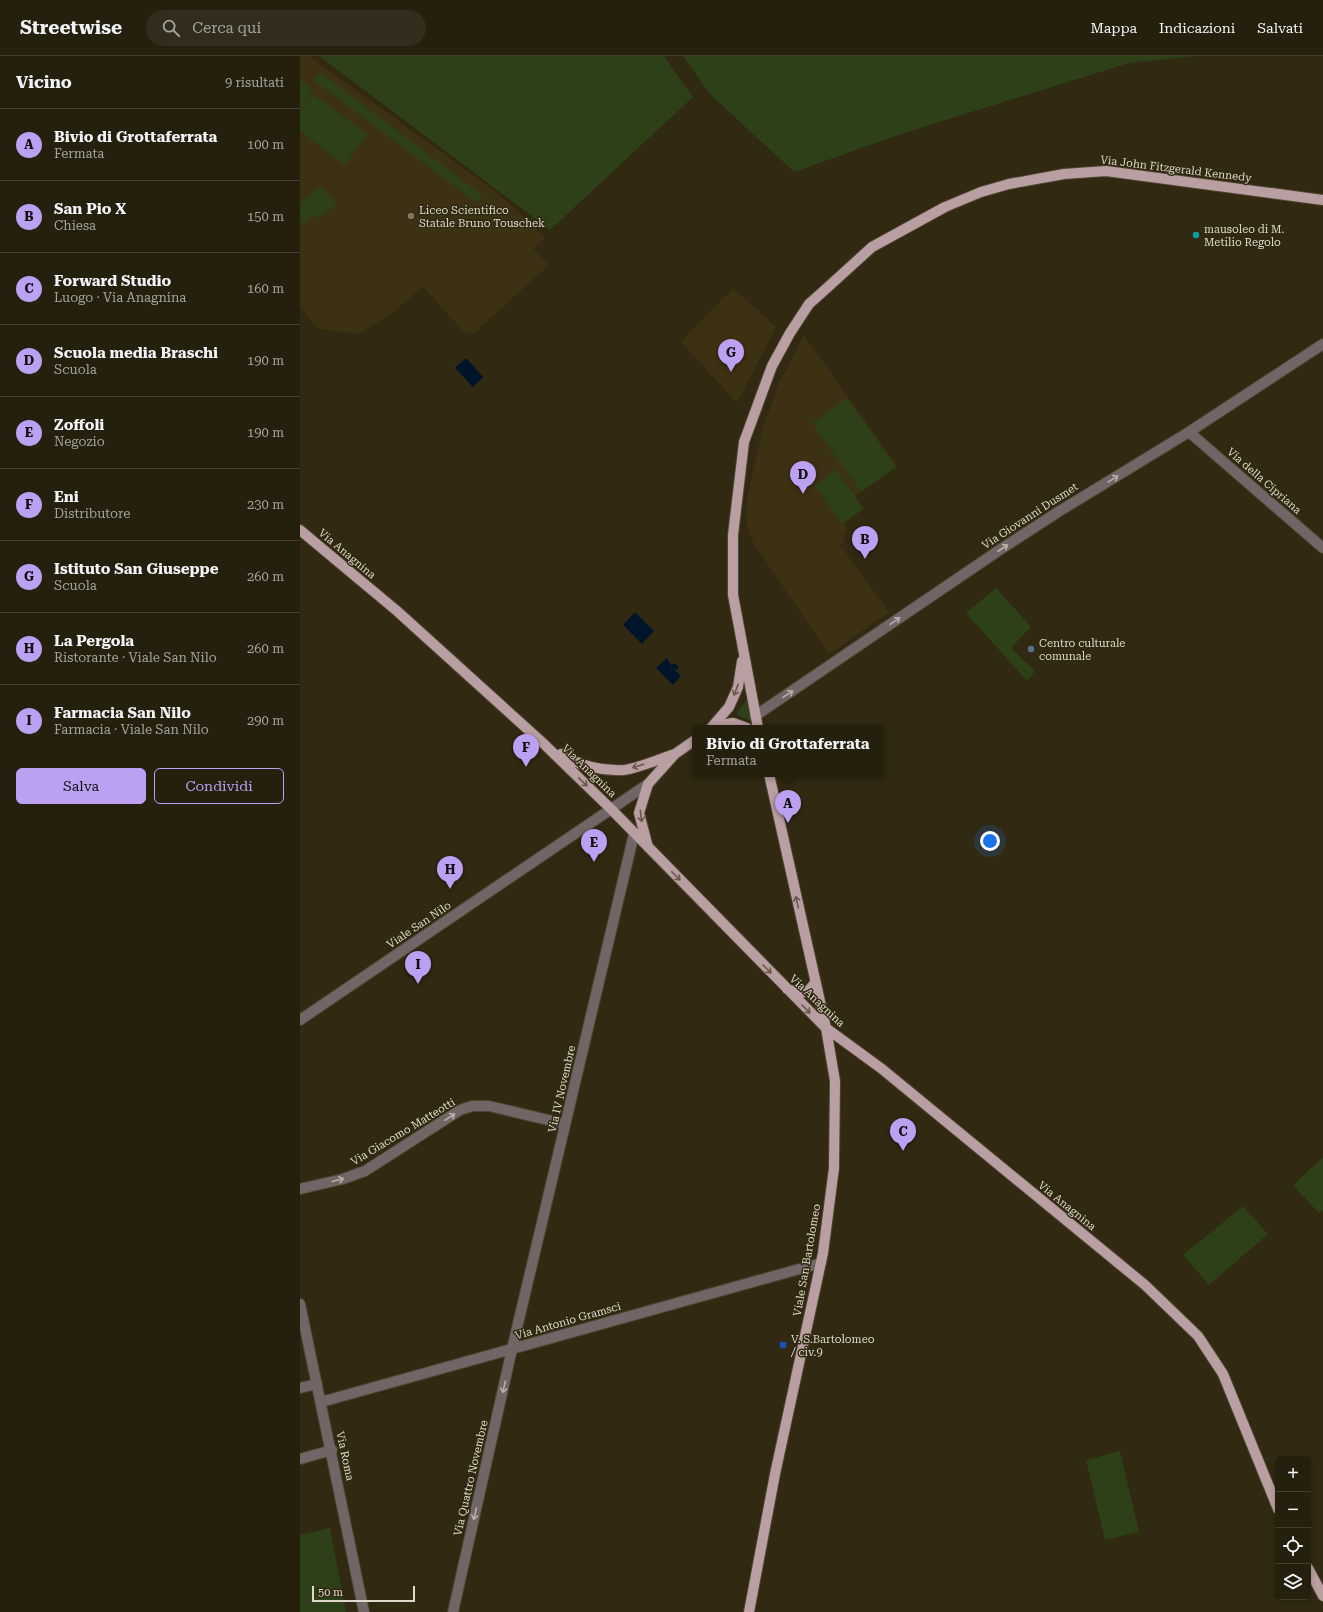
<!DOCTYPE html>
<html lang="it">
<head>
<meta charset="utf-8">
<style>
	:root { --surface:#251f0e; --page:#312c1c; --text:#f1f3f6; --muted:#a3a29e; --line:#423d2e; --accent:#bca0f2 }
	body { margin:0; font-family:"Roboto Serif",serif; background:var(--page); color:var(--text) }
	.controls { position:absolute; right:12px; bottom:12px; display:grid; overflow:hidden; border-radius:6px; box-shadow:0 2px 6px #0003 }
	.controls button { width:36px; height:36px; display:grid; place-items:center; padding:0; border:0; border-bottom:1px solid var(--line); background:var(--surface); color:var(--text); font:20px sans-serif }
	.scale { position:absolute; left:12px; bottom:10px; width:103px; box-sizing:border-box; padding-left:4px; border:2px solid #ded9cb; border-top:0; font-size:11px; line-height:14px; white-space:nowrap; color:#ded9cb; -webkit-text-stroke:3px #312912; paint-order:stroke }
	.you { position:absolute; left:690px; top:785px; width:14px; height:14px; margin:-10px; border:3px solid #fff; border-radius:50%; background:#1a73e8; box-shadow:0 0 0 6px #1a73e833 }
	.badge { display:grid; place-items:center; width:26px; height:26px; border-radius:50%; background:var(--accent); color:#111; font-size:13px; font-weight:700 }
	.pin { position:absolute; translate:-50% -33px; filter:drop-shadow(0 1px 2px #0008) }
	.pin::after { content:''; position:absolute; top:21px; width:14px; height:12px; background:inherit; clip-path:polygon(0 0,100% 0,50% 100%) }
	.popup { position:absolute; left:392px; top:669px; width:192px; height:52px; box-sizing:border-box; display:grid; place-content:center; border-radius:6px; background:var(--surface); filter:drop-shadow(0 1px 3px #0005); font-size:13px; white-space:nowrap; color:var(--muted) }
	.popup b { font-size:15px; color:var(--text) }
	.popup::after { content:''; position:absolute; left:50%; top:100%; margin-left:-8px; border:8px solid transparent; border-top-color:var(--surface) }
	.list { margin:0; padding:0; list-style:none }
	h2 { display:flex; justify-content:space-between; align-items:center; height:52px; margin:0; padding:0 16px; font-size:17px }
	h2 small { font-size:13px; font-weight:400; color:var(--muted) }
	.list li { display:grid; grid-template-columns:26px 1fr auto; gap:12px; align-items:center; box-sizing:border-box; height:72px; padding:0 16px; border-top:1px solid var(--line) }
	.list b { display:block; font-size:15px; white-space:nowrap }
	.list p { margin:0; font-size:13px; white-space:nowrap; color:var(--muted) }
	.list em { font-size:13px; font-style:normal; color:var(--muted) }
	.actions { display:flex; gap:8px; padding:12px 16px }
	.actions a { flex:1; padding:9px 0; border:1px solid var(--accent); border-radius:6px; text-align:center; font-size:14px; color:var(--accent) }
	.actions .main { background:var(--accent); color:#111 }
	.icon { flex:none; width:22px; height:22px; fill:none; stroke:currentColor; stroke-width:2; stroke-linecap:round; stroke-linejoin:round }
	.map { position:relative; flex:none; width:1023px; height:1556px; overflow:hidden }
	header { display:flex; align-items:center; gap:24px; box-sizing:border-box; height:56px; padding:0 20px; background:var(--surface); border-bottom:1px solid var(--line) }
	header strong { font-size:19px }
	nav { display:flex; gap:22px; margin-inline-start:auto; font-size:14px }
	.search { width:280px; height:36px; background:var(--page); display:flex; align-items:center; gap:10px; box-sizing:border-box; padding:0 14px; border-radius:22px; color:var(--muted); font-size:15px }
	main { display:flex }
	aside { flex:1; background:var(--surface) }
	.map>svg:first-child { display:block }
</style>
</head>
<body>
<header>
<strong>Streetwise</strong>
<div class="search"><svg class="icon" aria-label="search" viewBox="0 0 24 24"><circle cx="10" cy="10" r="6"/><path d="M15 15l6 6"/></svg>Cerca qui</div>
<nav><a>Mappa</a><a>Indicazioni</a><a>Salvati</a></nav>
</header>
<main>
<aside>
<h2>Vicino<small>9 risultati</small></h2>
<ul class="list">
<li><span class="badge">A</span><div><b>Bivio di Grottaferrata</b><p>Fermata</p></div><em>100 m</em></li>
<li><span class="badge">B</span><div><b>San Pio X</b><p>Chiesa</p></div><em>150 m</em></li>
<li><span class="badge">C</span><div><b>Forward Studio</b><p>Luogo · Via Anagnina</p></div><em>160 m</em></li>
<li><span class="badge">D</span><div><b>Scuola media Braschi</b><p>Scuola</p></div><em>190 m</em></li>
<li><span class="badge">E</span><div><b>Zoffoli</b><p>Negozio</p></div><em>190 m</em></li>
<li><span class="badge">F</span><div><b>Eni</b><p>Distributore</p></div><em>230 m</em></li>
<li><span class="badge">G</span><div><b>Istituto San Giuseppe</b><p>Scuola</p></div><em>260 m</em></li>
<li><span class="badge">H</span><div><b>La Pergola</b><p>Ristorante · Viale San Nilo</p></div><em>260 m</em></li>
<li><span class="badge">I</span><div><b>Farmacia San Nilo</b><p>Farmacia · Viale San Nilo</p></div><em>290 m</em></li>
</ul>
<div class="actions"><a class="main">Salva</a><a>Condividi</a></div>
</aside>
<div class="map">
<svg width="1023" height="1556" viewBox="0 0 1023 1556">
	<rect width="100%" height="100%" fill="#312912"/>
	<path fill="#3c3113" d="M0,0H9L199,138L245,182L233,192L249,209L173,278L164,276L123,231L90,259L58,278L19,273L0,252Z
		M433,232L476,271L437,347L381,286Z
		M504,279L597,410L555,440L563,453L543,468L548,475L544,479V486L540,489L589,556L529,598L454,488L448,474L446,461L447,442L463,372L480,325Z"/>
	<path fill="#2e4018" d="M19,0H364L393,41L250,174Z
		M383,0H895L829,7L604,77L494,116L410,38Z
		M20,16L183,140L177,147L14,24Z
		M0,24L13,34L0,53Z
		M12,38L68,78L45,109L0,75V55Z
		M21,130L37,147L18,163L14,159L4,168L0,164V148Z
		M547,342L596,411L561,436L512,367Z
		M536,414L555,440L563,453L542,468L515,430Z
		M696,532L731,571L711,592L735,615L727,625L666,557Z
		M451,638L458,669L436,658Z
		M1023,1101V1154L1019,1157L993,1129Z
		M943,1150L968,1178L909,1229L883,1199Z
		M820,1395L839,1476L805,1484L786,1404Z
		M30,1472L46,1556H0V1479Z"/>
	<path fill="#00152a" d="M166,302L183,321L173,331L155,312Z
		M335,556L354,575L342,588L323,569Z
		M367,602L371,609L375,607L379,612L375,614L381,620L373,629L356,612Z"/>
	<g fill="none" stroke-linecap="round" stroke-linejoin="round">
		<g stroke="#4d4530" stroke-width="12">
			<path id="minor" d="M889,376L1023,492
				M455,660L701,493L758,456L889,376L1023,288
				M0,964L348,728
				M0,1133L43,1123L65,1115L160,1054L172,1050H189L265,1068
				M0,1248L64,1556
				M0,1332L17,1328
				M21,1346L521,1207
				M0,1403L32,1394
				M153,1556L212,1293L334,778"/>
		</g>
		<g stroke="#4d4530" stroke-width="12">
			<path id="major" d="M0,474L97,555L245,689L311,753L526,972L582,1013L845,1229L898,1280L923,1318L978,1453
				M414,670L433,667L447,672
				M411,672L429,651L438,631L442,605
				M458,672L433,539V479L444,386L472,310L490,277L509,248L528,231L572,191L645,151L681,136L709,128L764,118L806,115L1023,144
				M261,698C280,710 302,715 324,714C336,713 362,702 375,698
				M348,791L339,757L348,728L375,698L395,684
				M487,933C500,938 508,939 515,926
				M1008,1512L1023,1540
				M449,1556L475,1418L523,1197L534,1112L535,1025L526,972L469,718"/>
		</g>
		<use href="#minor" stroke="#726566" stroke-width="10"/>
		<use href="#major" stroke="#ba9fa2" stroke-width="10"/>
	</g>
	<defs><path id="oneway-shaft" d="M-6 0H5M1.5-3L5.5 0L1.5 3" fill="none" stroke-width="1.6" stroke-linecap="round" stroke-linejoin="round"/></defs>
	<g stroke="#b8b0a8">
		<use href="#oneway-shaft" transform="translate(813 423) rotate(-31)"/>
		<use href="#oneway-shaft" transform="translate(703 492) rotate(-33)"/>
		<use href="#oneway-shaft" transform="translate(595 565) rotate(-35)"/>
		<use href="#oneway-shaft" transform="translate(488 638) rotate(-34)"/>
		<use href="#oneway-shaft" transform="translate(150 1061) rotate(-33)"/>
		<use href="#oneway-shaft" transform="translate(38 1124) rotate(-14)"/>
		<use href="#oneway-shaft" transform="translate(204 1331) rotate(103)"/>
		<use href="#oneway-shaft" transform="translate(175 1458) rotate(103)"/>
	</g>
	<g stroke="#68584c">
		<use href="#oneway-shaft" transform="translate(436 634) rotate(110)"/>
		<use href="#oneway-shaft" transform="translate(338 710) rotate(163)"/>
		<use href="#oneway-shaft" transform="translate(283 726) rotate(44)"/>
		<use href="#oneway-shaft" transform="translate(341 760) rotate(83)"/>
		<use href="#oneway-shaft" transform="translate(376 820) rotate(45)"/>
		<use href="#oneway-shaft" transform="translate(497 846) rotate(-103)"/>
		<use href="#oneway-shaft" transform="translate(467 913) rotate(45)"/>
		<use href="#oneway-shaft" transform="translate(506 953) rotate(45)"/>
	</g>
	<circle fill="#8d6e63" stroke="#312912" stroke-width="1.5" cx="111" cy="160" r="4"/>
	<circle fill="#0f9aa8" stroke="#312912" stroke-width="1.5" cx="896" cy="179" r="4"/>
	<circle fill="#5c6f8a" stroke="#312912" stroke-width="1.5" cx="731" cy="593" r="4"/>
	<rect fill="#1a4fb4" stroke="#312912" stroke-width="1.5" x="479" y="1285" width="8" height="8" rx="2"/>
	<g text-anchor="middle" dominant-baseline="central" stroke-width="3" stroke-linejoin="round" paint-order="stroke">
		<g font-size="11" fill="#ded9cb" stroke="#312912">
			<text transform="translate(876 113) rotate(7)">Via John Fitzgerald Kennedy</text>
			<text transform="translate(964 425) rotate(41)">Via della Cipriana</text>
			<text transform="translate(730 460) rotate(-33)">Via Giovanni Dusmet</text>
			<text transform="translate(47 498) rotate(40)">Via Anagnina</text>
			<text transform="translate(289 715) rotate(44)">Via Anagnina</text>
			<text transform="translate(119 869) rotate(-34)">Viale San Nilo</text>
			<text transform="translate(517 945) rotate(43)">Via Anagnina</text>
			<text transform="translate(262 1033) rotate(-77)">Via IV Novembre</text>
			<text transform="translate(103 1076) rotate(-31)">Via Giacomo Matteotti</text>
			<text transform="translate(767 1150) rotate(39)">Via Anagnina</text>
			<text transform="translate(507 1204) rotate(-80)">Viale San Bartolomeo</text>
			<text transform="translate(268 1265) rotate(-16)">Via Antonio Gramsci</text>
			<text transform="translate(45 1400) rotate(78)">Via Roma</text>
			<text transform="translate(171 1422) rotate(-77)">Via Quattro Novembre</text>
		</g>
		<g font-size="11" fill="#ded9cb" stroke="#312912" text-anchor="start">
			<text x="119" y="154">Liceo Scientifico<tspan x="119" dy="13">Statale Bruno Touschek</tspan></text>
			<text x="904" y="173">mausoleo di M.<tspan x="904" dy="13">Metilio Regolo</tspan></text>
			<text x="739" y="587">Centro culturale<tspan x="739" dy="13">comunale</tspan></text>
			<text x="491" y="1283">V. S.Bartolomeo<tspan x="491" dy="13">/ civ.9</tspan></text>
		</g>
	</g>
</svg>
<div class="controls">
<button>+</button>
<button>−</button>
<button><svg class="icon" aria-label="locate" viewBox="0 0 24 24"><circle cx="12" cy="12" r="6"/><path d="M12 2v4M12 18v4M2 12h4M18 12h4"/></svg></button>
<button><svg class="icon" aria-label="layers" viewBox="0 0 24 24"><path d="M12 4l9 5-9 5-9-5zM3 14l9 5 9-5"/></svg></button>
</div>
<div class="scale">50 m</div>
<div class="you"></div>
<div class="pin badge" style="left:488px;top:767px">A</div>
<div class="popup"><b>Bivio di Grottaferrata</b>Fermata</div>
<div class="pin badge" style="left:565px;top:503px">B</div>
<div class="pin badge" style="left:603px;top:1095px">C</div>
<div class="pin badge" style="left:503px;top:438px">D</div>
<div class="pin badge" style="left:294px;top:806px">E</div>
<div class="pin badge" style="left:226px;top:711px">F</div>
<div class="pin badge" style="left:431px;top:316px">G</div>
<div class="pin badge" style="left:150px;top:833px">H</div>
<div class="pin badge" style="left:118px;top:928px">I</div>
</div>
</main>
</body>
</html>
